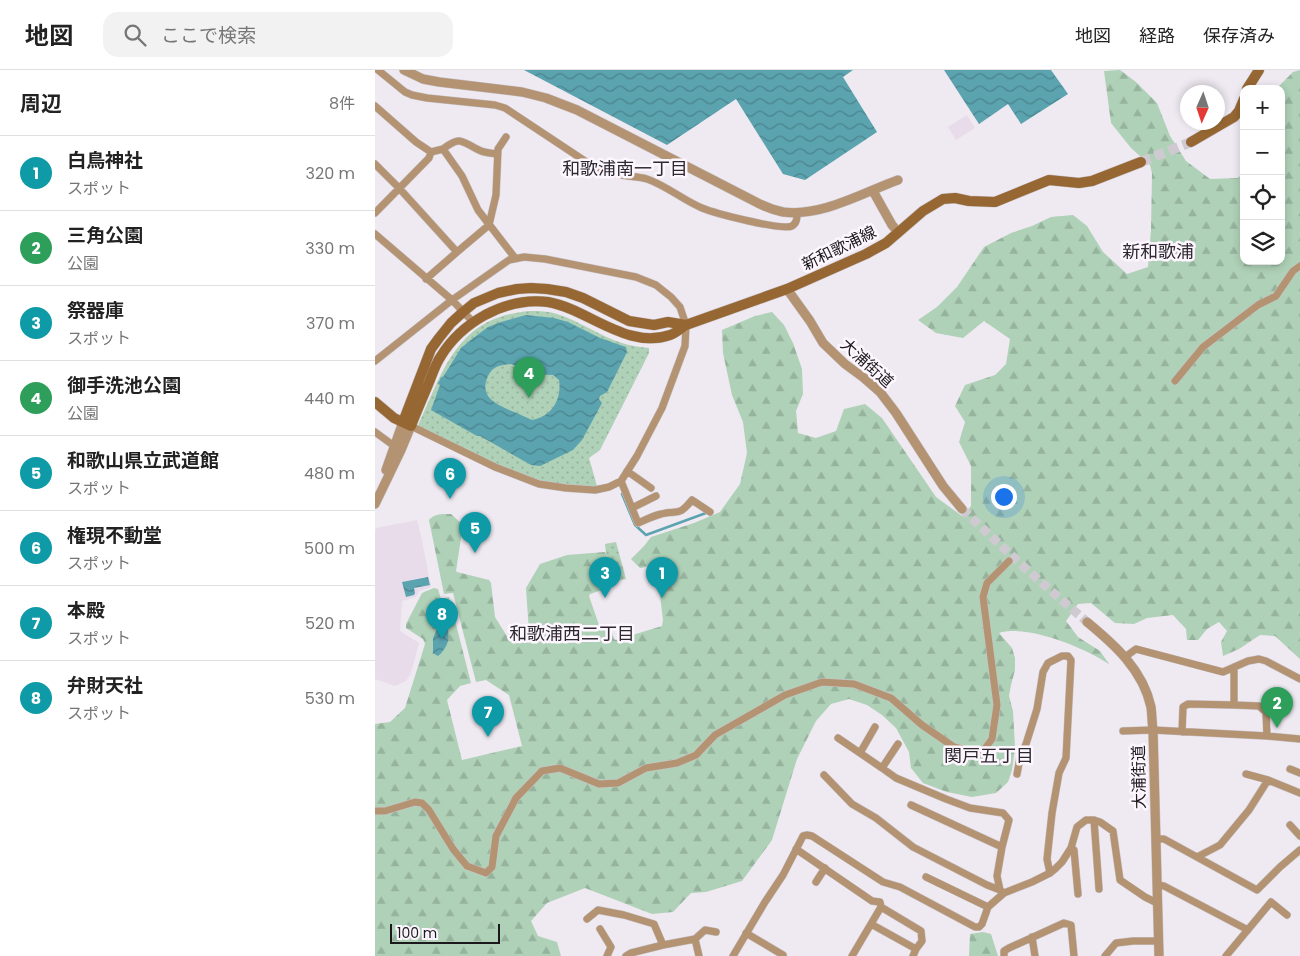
<!DOCTYPE html>
<html lang="ja">
<head>
<meta charset="utf-8">
<style>
	:root { --surface:#fff; --page:#f2f2f2; --text:#222; --muted:#767676; --line:#e0e0e0; --accent:#7454ce }
	body { margin:0; font-family:Poppins,"Noto Sans JP",sans-serif; background:var(--page); color:var(--text) }
	.controls { position:absolute; right:15px; top:15px; display:grid; overflow:hidden; border-radius:10px; box-shadow:0 2px 8px #0003 }
	.controls button { width:45px; height:45px; display:grid; place-items:center; padding:0; border:0; border-bottom:1px solid var(--line); background:var(--surface); color:var(--text); font:25px sans-serif }
	.compass { position:absolute; left:805px; top:15px; width:45px; height:45px; border-radius:50%; background:var(--surface); box-shadow:0 2px 8px #0003; rotate:183deg }
	.scale { position:absolute; left:15px; bottom:12px; width:110px; box-sizing:border-box; padding-left:5px; border:2px solid #1b191c; border-top:0; font-size:14px; line-height:18px; white-space:nowrap; color:#1b191c; -webkit-text-stroke:4px #fdf6ff; paint-order:stroke }
	.you { position:absolute; left:628px; top:426px; width:18px; height:18px; margin:-12px; border:4px solid #fff; border-radius:50%; background:#1a73e8; box-shadow:0 0 0 8px #1a73e833 }
	.badge { display:grid; place-items:center; width:32px; height:32px; border-radius:50%; background:var(--accent); color:#fff; font-size:16px; font-weight:700 }
	.pin { position:absolute; translate:-50% -41px; filter:drop-shadow(0 1px 2px #0008) }
	.pin::after { content:''; position:absolute; top:26px; width:18px; height:15px; background:inherit; clip-path:polygon(0 0,100% 0,50% 100%) }
	.list { margin:0; padding:0; list-style:none }
	h2 { display:flex; justify-content:space-between; align-items:center; height:65px; margin:0; padding:0 20px; font-size:21px }
	h2 small { font-size:16px; font-weight:400; color:var(--muted) }
	.list li { display:grid; grid-template-columns:32px 1fr auto; gap:15px; align-items:center; box-sizing:border-box; height:75px; padding:0 20px; border-top:1px solid var(--line) }
	.list b { display:block; font-size:19px; white-space:nowrap }
	.list p { margin:0; font-size:16px; white-space:nowrap; color:var(--muted) }
	.list em { font-size:16px; font-style:normal; color:var(--muted) }
	.icon { flex:none; width:28px; height:28px; fill:none; stroke:currentColor; stroke-width:2; stroke-linecap:round; stroke-linejoin:round }
	.map { position:relative; flex:none; width:925px; height:886px; overflow:hidden }
	header { display:flex; align-items:center; gap:30px; box-sizing:border-box; height:70px; padding:0 25px; background:var(--surface); border-bottom:1px solid var(--line) }
	header strong { font-size:24px }
	nav { display:flex; gap:28px; margin-inline-start:auto; font-size:18px }
	.search { width:350px; height:45px; background:var(--page); display:flex; align-items:center; gap:12px; box-sizing:border-box; padding:0 18px; border-radius:15px; color:var(--muted); font-size:19px }
	main { display:flex }
	aside { flex:1; background:var(--surface) }
	.map>svg:first-child { display:block }
</style>
</head>
<body>
<header>
<strong>地図</strong>
<div class="search"><svg class="icon" aria-label="search" viewBox="0 0 24 24"><circle cx="10" cy="10" r="6"/><path d="M15 15l6 6"/></svg>ここで検索</div>
<nav><a>地図</a><a>経路</a><a>保存済み</a></nav>
</header>
<main>
<aside>
<h2>周辺<small>8件</small></h2>
<ul class="list">
<li><span class="badge" style="background:#0f9aa8">1</span><div><b>白鳥神社</b><p>スポット</p></div><em>320 m</em></li>
<li><span class="badge" style="background:#2e9e5b">2</span><div><b>三角公園</b><p>公園</p></div><em>330 m</em></li>
<li><span class="badge" style="background:#0f9aa8">3</span><div><b>祭器庫</b><p>スポット</p></div><em>370 m</em></li>
<li><span class="badge" style="background:#2e9e5b">4</span><div><b>御手洗池公園</b><p>公園</p></div><em>440 m</em></li>
<li><span class="badge" style="background:#0f9aa8">5</span><div><b>和歌山県立武道館</b><p>スポット</p></div><em>480 m</em></li>
<li><span class="badge" style="background:#0f9aa8">6</span><div><b>権現不動堂</b><p>スポット</p></div><em>500 m</em></li>
<li><span class="badge" style="background:#0f9aa8">7</span><div><b>本殿</b><p>スポット</p></div><em>520 m</em></li>
<li><span class="badge" style="background:#0f9aa8">8</span><div><b>弁財天社</b><p>スポット</p></div><em>530 m</em></li>
</ul>
</aside>
<div class="map">
<svg width="925" height="886" viewBox="0 0 925 886">
	<defs>
		<pattern id="forest-firs" width="22" height="20" patternUnits="userSpaceOnUse" patternTransform="scale(1.25)"><rect width="22" height="20" fill="#afd1b7"/><path d="M5 1l3.5 6h-7zM16 11l3.5 6h-7z" fill="#96b39d"/></pattern>
		<pattern id="park-dots" width="8" height="8" patternUnits="userSpaceOnUse" patternTransform="scale(1.25)"><rect width="8" height="8" fill="#afd1b7"/><path d="M2 2h.1M6 6h.1" fill="none" stroke="#96b39d" stroke-width="1.8" stroke-linecap="round"/></pattern>
		<pattern id="water-waves" width="16" height="10" patternUnits="userSpaceOnUse" patternTransform="scale(1.25)"><rect width="16" height="10" fill="#5ba3af"/><path d="M0 5q4-4 8 0t8 0" fill="none" stroke="#4a848e"/></pattern>
	</defs>
	<rect width="100%" height="100%" fill="#efe9f1"/>
	<path fill="#e8dceb" d="M592,45L600,58L581,70L573,57Z
		M42,450L46,466L56,517L44,521L41,527L27,531L25,561L44,573L36,603L31,611L20,616L0,609V461L1,458Z"/>
	<path fill="url(#forest-firs)" d="M745,0L761,12L782,33L795,66L811,91L835,109L862,108L869,104V191H906V19H901L918,2L925,0V589L900,566L885,565L864,579L848,586L846,572L852,561L844,552L832,559L823,570H812L811,559L798,545L772,548L759,554L740,553L716,533L703,534L691,551L703,567L725,581L734,594C709,578 653,554 624,563L637,578L640,588V600L636,615L634,626L638,641L640,678L637,700L633,712L621,723L597,727L572,722L548,713L536,698L534,682L521,658L507,645L492,635L474,629L456,634L441,651L422,689L397,770L367,811L331,822L316,823L298,842L277,844L210,818L172,833L156,851L163,866L182,872L186,886H0V654L15,652L30,638L50,574L48,569L31,558V554L47,523L59,518L63,519L66,529L74,527L96,613L85,616L72,630L87,690L147,676L134,625L111,610L101,612L78,523L69,524L54,450C60,443 68,444 76,444L88,455L81,501L82,502L114,510L116,513L120,547L133,568L136,569L152,565L154,562L151,518L165,494L192,485L230,482L231,484L234,516L233,518L215,524L214,526L225,558H226L233,556L235,557L239,569L241,570L287,556L288,550L284,518L293,505L292,496C283,489 275,497 265,498L256,489L269,476L276,467L319,453L345,442L365,414L372,383L368,352L357,325L348,283L347,260L380,246L397,242L409,255L418,273L427,299L428,324L421,341L423,363L441,368L461,361L469,339L490,334L507,348L561,427L587,446L596,436V396L584,372L590,352L580,336L590,315L620,305L631,294L635,269L609,251L588,268L561,263L543,250L562,237L582,217L609,177L636,163L657,156L676,147L698,145L712,156L728,182L752,204L773,197L776,160L777,103L775,95L756,78L736,53L729,1Z
		M608,862L616,864L623,886H594L595,864Z"/>
	<path fill="url(#park-dots)" d="M155,241C164,241 173,241 182,244C205,251 224,266 247,273C256,276 265,277 274,278V283L264,303L225,380L214,388L222,416L219,417L169,413L149,407L43,356C69,299 82,247 155,241Z
		M241,472L251,509L234,513L230,474Z"/>
	<path fill="url(#water-waves)" fill-rule="evenodd" d="M149,0H478L468,7L502,62L430,110L408,104L361,29L292,75Z
		M569,0H676L693,24L646,54L633,34L604,54Z
		M151,245L179,248L193,252L225,268L251,277L252,282L232,322L225,326L224,329L227,333L207,370L198,380L165,396L156,395L105,366H102L56,340L65,315L63,314L66,307H68L86,278L97,269L113,257L126,252ZM136,294L144,297L153,304L178,305L184,310C187,329 177,347 157,350C150,347 145,344 139,342C123,335 103,328 113,306C118,296 125,295 136,294Z
		M53,507L55,515L39,518L40,523L39,525L31,527L27,512Z
		M66,556L73,560C75,571 71,579 63,586L61,585L58,583V568L63,557Z"/>
	<g fill="none" stroke-linecap="round" stroke-linejoin="round">
		<path stroke="#5ba3af" stroke-width="2.5" d="M247,424L260,455L271,465L331,443"/>
		<path stroke="#cfcad1" stroke-width="9" stroke-dasharray="9 4.5" stroke-linecap="butt" d="M587,439L650,498L712,552"/>
		<path stroke="#cfcad1" stroke-width="10" stroke-dasharray="10 5" stroke-linecap="butt" d="M766,92L816,72"/>
		<g stroke="#c9c4cb" stroke-width="8">
			<path id="minor" d="M3,0L30,22L37,25L52,28L120,35L130,38L216,95C224,99 233,102 242,104C251,107 262,106 272,109C292,116 308,130 327,138C339,143 407,161 417,156C422,153 422,148 422,143
				M0,36L41,72L56,82
				M68,79C87,64 87,73 106,81C111,83 117,83 122,84
				M0,94L24,118L82,182L51,209
				M0,143L54,88L56,82L68,79L87,106L103,140L140,188
				M0,164L77,230L98,252
				M82,182L114,155L121,125L123,79L131,67
				M0,291L77,230L134,190L149,187L170,189L261,207L281,215L296,227L305,237L311,255L310,276L287,338L262,386L246,411L234,417L220,420L191,418L164,414L120,397L36,356
				M800,311L828,277L883,235L901,226L918,201L925,196
				M0,362L22,378
				M252,401L276,418
				M246,411L263,453C270,450 278,446 286,444C304,439 302,448 317,430L335,442
				M257,438L281,426
				M750,587L761,579L848,602L873,591L884,589L891,591L925,609
				M859,635L884,636L891,642L892,666L925,669
				M748,661L778,660L892,666
				M807,662L808,637L813,634L859,635V597
				M463,668L507,698L523,674
				M485,683L500,657
				M507,698L521,708L571,729L595,738L628,743L634,750L627,777L622,806L625,820
				M915,699L925,703
				M642,704L645,688L651,674L662,639L668,602L673,593L687,586H693L696,590L691,688L684,703L677,743L672,789L675,803
				M449,705L477,734L501,748L538,777L612,815L625,820L629,823
				M893,710L925,723
				M536,735L627,777
				M0,741H10L40,732L47,733L54,740L78,779L92,796L111,803L117,797L121,766L141,728L167,701L185,698L224,714L243,713L271,698L302,693L321,685L340,665L410,625L447,612L479,614L516,628L547,655L579,677L595,681H608L617,669L622,635L608,527L612,513L634,491
				M719,750L724,819
				M915,755L925,766
				M781,769H789L882,820L905,797L925,780
				M696,778L699,780L703,824
				M421,779L497,831L505,832L506,837L546,861L547,871L541,879
				M822,787L845,775L874,740L893,710L871,704
				M551,807L613,837
				M441,812L450,798
				M782,815L789,816L873,860
				M212,849L223,840L249,845L279,854L288,875L320,869L324,886
				M496,854L541,879L538,886
				M225,859L236,877L232,886
				M371,863L408,885
				M657,867L660,886
				M320,869L330,860L341,862
				M251,886L256,883L288,875
				M358,886L390,832L408,805L428,766L432,765L437,766L508,812L525,817L600,857H604L607,854L613,837L629,823L657,812L675,803L680,799L687,792L696,778L702,757L711,750H719L725,752L738,761L745,810L770,827L782,833
				M477,886L506,837
				M629,886V881L634,878L689,853L696,855L699,886
				M730,886L741,873L758,871H783
				M851,886L896,832L912,845"/>
		</g>
		<g stroke="#c9c4cb" stroke-width="10">
			<path id="tertiary" d="M29,0L48,9L64,12L147,22L171,28L202,40L379,131C388,136 398,140 408,142C447,147 487,123 523,110
				M498,121L517,155L523,162
				M412,219L435,251L448,273L470,294L489,308L505,322L521,343L568,416L587,439
				M11,400L28,352
				M0,434L26,380L36,356
				M712,552C740,575 768,600 776,637C777,645 777,653 778,660L784,886"/>
		</g>
		<g stroke="#c9c4cb" stroke-width="11">
			<path id="secondary" d="M872,19L884,0
				M816,72L859,47L864,41L869,29
				M0,332L19,348L36,356C42,340 49,325 55,310C58,302 61,293 66,286C77,268 92,255 110,245C129,235 151,229 173,232C213,239 252,280 295,265C301,263 306,258 311,255L412,219L491,184L511,173L548,141L568,129L580,128L594,131L620,132L674,110L704,113L717,111L766,92
				M28,352L56,279L64,268L76,253L88,242L99,233L123,223L142,219L156,218L172,219L191,222L208,228L254,251L279,255L293,252L311,255"/>
		</g>
		<use href="#minor" stroke="#b39372" stroke-width="7"/>
		<use href="#tertiary" stroke="#b39372" stroke-width="9"/>
		<use href="#secondary" stroke="#966732" stroke-width="10"/>
	</g>
	<g text-anchor="middle" dominant-baseline="central" stroke-width="5" stroke-linejoin="round" paint-order="stroke">
		<g font-size="16" fill="#1b191c" stroke="#fdf6ff">
			<text transform="translate(464 178) rotate(-26)">新和歌浦線</text>
			<text transform="translate(492 293) rotate(42)">大浦街道</text>
			<text transform="translate(764 707) rotate(-91)">大浦街道</text>
		</g>
		<g font-size="18" fill="#2e2930" stroke="#fdf6ff">
			<text x="250" y="98">和歌浦南一丁目</text>
			<text x="783" y="181">新和歌浦</text>
			<text x="197" y="563">和歌浦西二丁目</text>
			<text x="614" y="685">関戸五丁目</text>
		</g>
	</g>
</svg>
<div class="controls">
<button>+</button>
<button>−</button>
<button><svg class="icon" aria-label="locate" viewBox="0 0 24 24"><circle cx="12" cy="12" r="6"/><path d="M12 2v4M12 18v4M2 12h4M18 12h4"/></svg></button>
<button><svg class="icon" aria-label="layers" viewBox="0 0 24 24"><path d="M12 4l9 5-9 5-9-5zM3 14l9 5 9-5"/></svg></button>
</div>
<svg class="compass" viewBox="-18 -18 36 36"><path d="M0-13l5 13h-10z" fill="#e53935"/><path d="M0 13l5-13h-10z" fill="#767676"/></svg>
<div class="scale">100 m</div>
<div class="you"></div>
<div class="pin badge" style="left:287px;top:528px;background:#0f9aa8">1</div>
<div class="pin badge" style="left:902px;top:658px;background:#2e9e5b">2</div>
<div class="pin badge" style="left:230px;top:528px;background:#0f9aa8">3</div>
<div class="pin badge" style="left:154px;top:328px;background:#2e9e5b">4</div>
<div class="pin badge" style="left:100px;top:483px;background:#0f9aa8">5</div>
<div class="pin badge" style="left:75px;top:429px;background:#0f9aa8">6</div>
<div class="pin badge" style="left:113px;top:667px;background:#0f9aa8">7</div>
<div class="pin badge" style="left:67px;top:569px;background:#0f9aa8">8</div>
</div>
</main>
</body>
</html>
